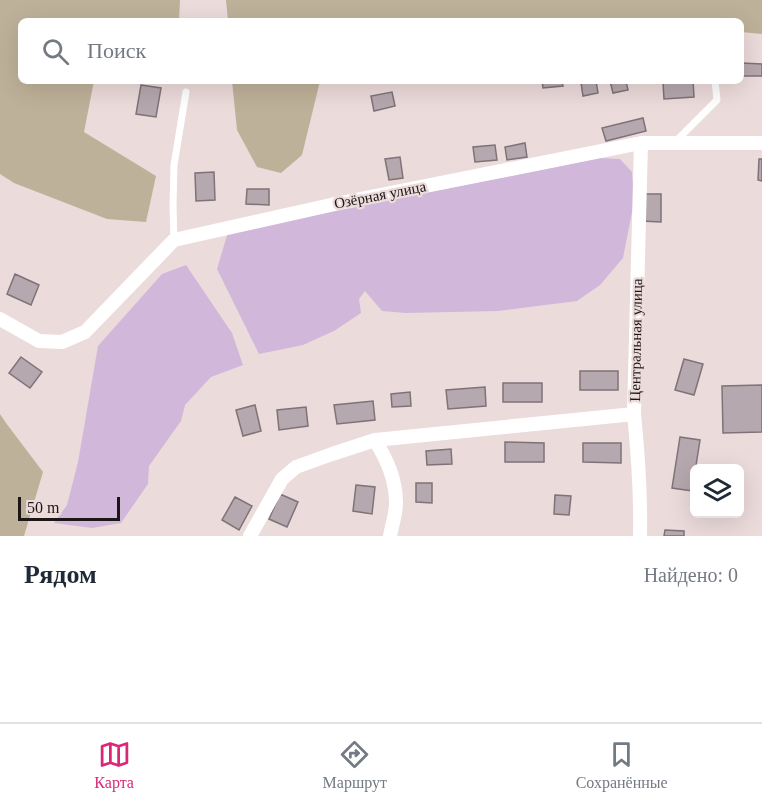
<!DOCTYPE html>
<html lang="ru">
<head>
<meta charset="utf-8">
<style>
	:root { --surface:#fff; --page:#f2f2f3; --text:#1f2937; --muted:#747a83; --line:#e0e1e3; --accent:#db2777 }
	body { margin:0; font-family:"Times New Roman",serif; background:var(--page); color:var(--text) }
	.controls { position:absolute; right:18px; bottom:18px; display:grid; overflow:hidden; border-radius:9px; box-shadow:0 6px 24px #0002 }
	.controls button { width:54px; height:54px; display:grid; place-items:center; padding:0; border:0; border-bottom:2px solid var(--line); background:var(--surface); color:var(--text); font:30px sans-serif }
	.scale { position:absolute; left:18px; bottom:15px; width:102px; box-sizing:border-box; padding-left:6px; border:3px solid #1c1616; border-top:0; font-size:16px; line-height:21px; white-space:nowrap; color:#1c1616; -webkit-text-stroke:4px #ebdbda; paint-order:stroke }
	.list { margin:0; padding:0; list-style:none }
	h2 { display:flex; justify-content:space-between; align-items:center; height:78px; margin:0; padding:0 24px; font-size:26px }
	h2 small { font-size:20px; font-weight:400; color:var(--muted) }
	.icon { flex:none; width:33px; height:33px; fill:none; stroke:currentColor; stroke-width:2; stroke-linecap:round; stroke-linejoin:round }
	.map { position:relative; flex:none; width:762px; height:536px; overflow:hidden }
	.search { position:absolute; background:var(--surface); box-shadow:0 6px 24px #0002; left:18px; right:18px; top:18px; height:66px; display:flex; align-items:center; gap:15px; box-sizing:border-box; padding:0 21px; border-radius:9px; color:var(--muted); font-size:22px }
	.sheet { height:186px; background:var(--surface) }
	nav { display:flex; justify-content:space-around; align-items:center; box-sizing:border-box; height:84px; border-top:2px solid var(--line); background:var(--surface); font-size:16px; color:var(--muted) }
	nav a { display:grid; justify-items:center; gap:3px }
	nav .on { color:var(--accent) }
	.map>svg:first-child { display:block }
</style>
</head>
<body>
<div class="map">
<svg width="762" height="536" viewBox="0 0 762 536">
	<rect width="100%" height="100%" fill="#ebdbda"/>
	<path fill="#beb199" d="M0,0H180L179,21H21V81H94L84,132L156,176L146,222L107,219L14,183L0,174Z
		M226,0H762V34L741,32V21H228Z
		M232,81H320L302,155L281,173L257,167L237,130Z
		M0,414L6,423L43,472L24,536H0Z"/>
	<path fill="#d1b8db" d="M600,158L620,159L632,172L634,202L623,258L600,285L577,301L498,311L406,313L382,311L365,291L359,299L361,313L334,331L303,345L259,354L217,269L228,232Z
		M186,265L232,333L243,365L211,377L185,405L181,421L149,466L148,484L121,523L92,528L54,523L67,505L78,462L98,346L162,274Z"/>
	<path fill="#b5a8ae" stroke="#7f7278" stroke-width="1.5" d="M742,63L762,64V76H741Z
		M542,81H562L563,86L543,88Z
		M596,81L598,93L583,96L581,83Z
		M610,81H626L628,90L613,93Z
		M693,81L694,97L664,99L663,83Z
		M141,85L161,88L156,117L136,114Z
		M392,92L395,106L374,111L371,96Z
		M643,118L646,131L606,141L602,128Z
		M525,143L527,157L507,160L505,147Z
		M495,145L497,160L475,162L473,147Z
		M400,157L403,178L389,180L385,159Z
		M759,159H762V181L758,180Z
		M214,172L215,200L196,201L195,173Z
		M247,189H269V205L246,204Z
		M642,194H661V222L641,221Z
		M15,274L39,285L31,305L7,294Z
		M21,357L42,372L30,388L9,373Z
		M684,359L703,364L694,395L675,390Z
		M580,371H618V390H580Z
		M503,383H542V402H503Z
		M762,385V432L723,433L722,386Z
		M485,387L486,406L448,409L446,390Z
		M410,392L411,406L392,407L391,394Z
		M373,401L375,420L337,424L334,405Z
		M255,405L261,431L243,436L236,410Z
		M306,407L308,426L279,430L277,410Z
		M680,437L700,440L692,491L672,488Z
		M505,442L544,443V462H505Z
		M583,443H621V463L583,462Z
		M451,449L452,464L427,465L426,451Z
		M416,483H432V503L416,502Z
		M356,485L375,487L372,514L353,511Z
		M280,494L298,502L287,527L269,519Z
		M555,495L571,496L569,515L554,514Z
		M235,497L252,506L239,530L222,520Z
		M665,530L684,531V536H664Z"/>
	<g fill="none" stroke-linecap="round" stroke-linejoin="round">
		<path stroke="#fff" stroke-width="7" d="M676,141L717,100L715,81
			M174,240L173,206L174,165L186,92"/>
		<path stroke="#fff" stroke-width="14" d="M0,319L39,341L62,342L85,332L174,240L335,204L641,143H762
			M375,440C387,460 396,479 396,503C396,514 392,525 390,536
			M250,536L282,479L296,467L332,454L375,440L634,414
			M640,536C641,495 638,454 634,414L641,143"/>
	</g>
	<g text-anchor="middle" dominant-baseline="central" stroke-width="4.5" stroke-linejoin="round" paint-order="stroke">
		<g font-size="15" fill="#1c1616" stroke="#ebdbda">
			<text transform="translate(380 195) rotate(-11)">Озёрная улица</text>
			<text transform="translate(636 340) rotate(-89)">Центральная улица</text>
		</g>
	</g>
</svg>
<div class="controls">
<button><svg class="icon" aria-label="layers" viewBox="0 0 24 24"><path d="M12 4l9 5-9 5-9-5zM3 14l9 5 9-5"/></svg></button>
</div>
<div class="scale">50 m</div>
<div class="search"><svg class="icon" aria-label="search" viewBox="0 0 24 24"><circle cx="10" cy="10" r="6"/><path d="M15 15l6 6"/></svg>Поиск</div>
</div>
<section class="sheet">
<h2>Рядом<small>Найдено: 0</small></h2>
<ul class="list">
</ul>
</section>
<nav>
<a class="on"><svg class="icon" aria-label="map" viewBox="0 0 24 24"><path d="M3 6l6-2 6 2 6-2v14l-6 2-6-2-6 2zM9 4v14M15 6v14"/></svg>Карта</a>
<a><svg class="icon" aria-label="directions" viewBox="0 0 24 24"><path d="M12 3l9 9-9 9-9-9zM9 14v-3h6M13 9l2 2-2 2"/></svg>Маршрут</a>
<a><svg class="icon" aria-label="saved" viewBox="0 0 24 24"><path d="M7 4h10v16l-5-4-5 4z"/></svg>Сохранённые</a>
</nav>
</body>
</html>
